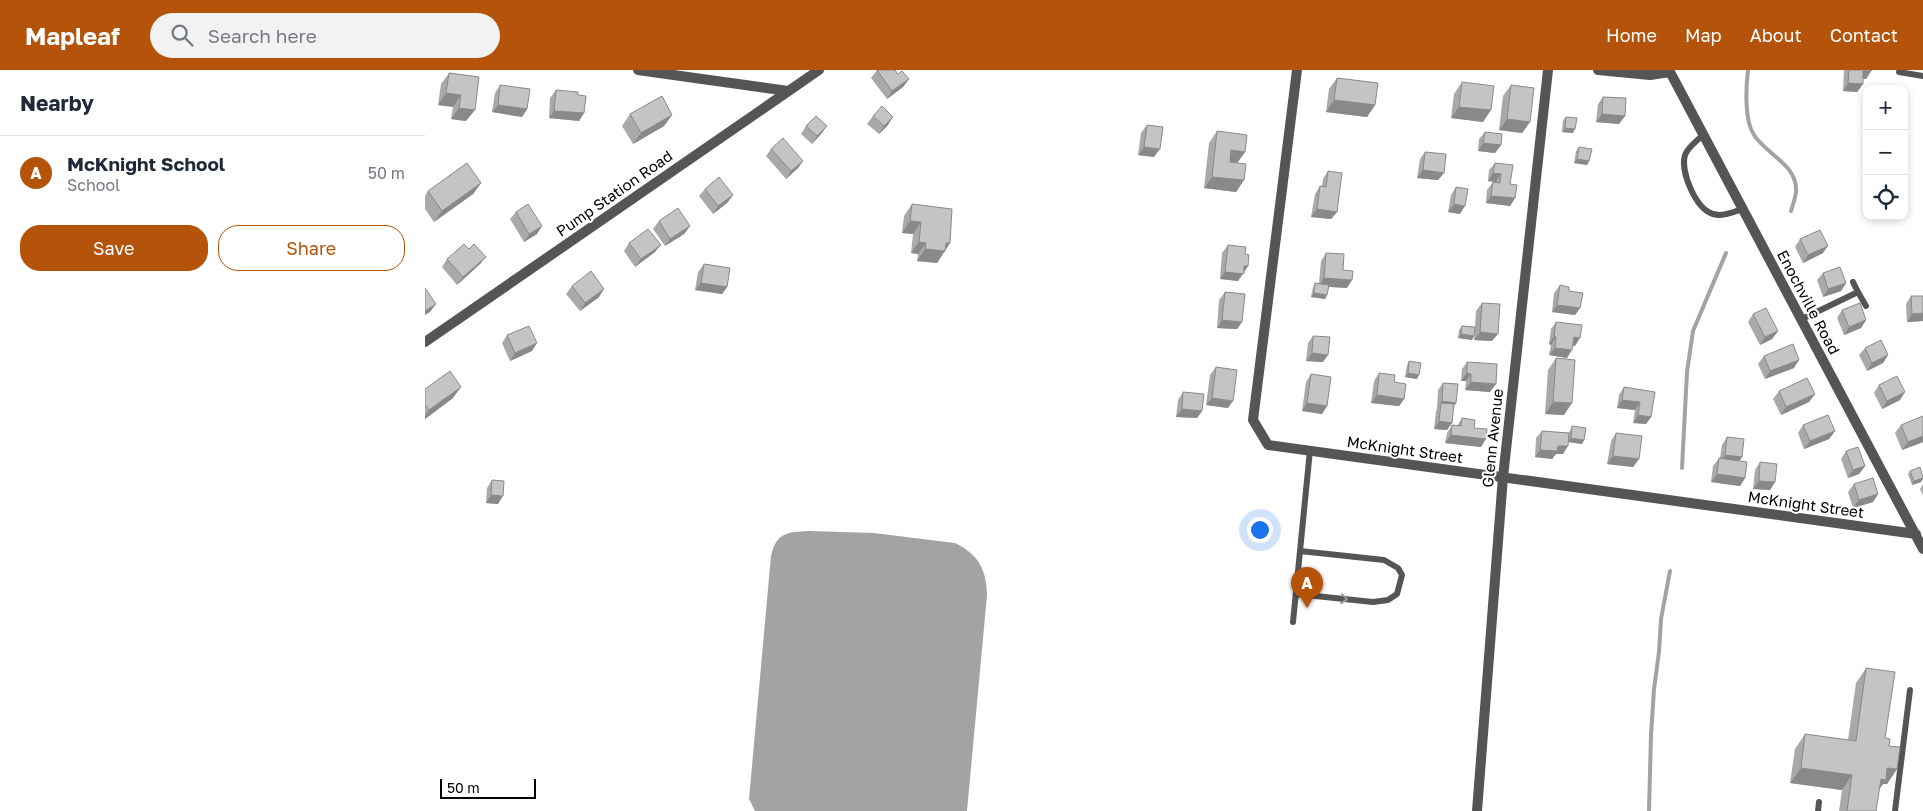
<!DOCTYPE html>
<html lang="en">
<head>
<meta charset="utf-8">
<style>
	:root { --surface:#fff; --page:#f2f2f3; --text:#1f2937; --muted:#747a83; --line:#e0e1e3; --accent:#b45309 }
	body { margin:0; font-family:"Golos Text",sans-serif; background:var(--page); color:var(--text) }
	.controls { position:absolute; right:15px; top:15px; display:grid; overflow:hidden; border-radius:10px; box-shadow:0 2px 8px #0003 }
	.controls button { width:45px; height:45px; display:grid; place-items:center; padding:0; border:0; border-bottom:1px solid var(--line); background:var(--surface); color:var(--text); font:25px sans-serif }
	.scale { position:absolute; left:15px; bottom:12px; width:96px; box-sizing:border-box; padding-left:5px; border:2px solid #000; border-top:0; font-size:14px; line-height:18px; white-space:nowrap; color:#000; -webkit-text-stroke:4px #fff; paint-order:stroke }
	.you { position:absolute; left:834px; top:459px; width:18px; height:18px; margin:-12px; border:4px solid #fff; border-radius:50%; background:#1a73e8; box-shadow:0 0 0 8px #1a73e833 }
	.badge { display:grid; place-items:center; width:32px; height:32px; border-radius:50%; background:var(--accent); color:#fff; font-size:16px; font-weight:700 }
	.pin { position:absolute; translate:-50% -41px; filter:drop-shadow(0 1px 2px #0008) }
	.pin::after { content:''; position:absolute; top:26px; width:18px; height:15px; background:inherit; clip-path:polygon(0 0,100% 0,50% 100%) }
	.list { margin:0; padding:0; list-style:none }
	h2 { display:flex; justify-content:space-between; align-items:center; height:65px; margin:0; padding:0 20px; font-size:21px }
	h2 small { font-size:16px; font-weight:400; color:var(--muted) }
	.list li { display:grid; grid-template-columns:32px 1fr auto; gap:15px; align-items:center; box-sizing:border-box; height:75px; padding:0 20px; border-top:1px solid var(--line) }
	.list b { display:block; font-size:19px; white-space:nowrap }
	.list p { margin:0; font-size:16px; white-space:nowrap; color:var(--muted) }
	.list em { font-size:16px; font-style:normal; color:var(--muted) }
	.actions { display:flex; gap:10px; padding:15px 20px }
	.actions a { flex:1; padding:11px 0; border:1px solid var(--accent); border-radius:20px; text-align:center; font-size:18px; color:var(--accent) }
	.actions .main { background:var(--accent); color:#fff }
	.icon { flex:none; width:28px; height:28px; fill:none; stroke:currentColor; stroke-width:2; stroke-linecap:round; stroke-linejoin:round }
	.map { position:relative; flex:none; width:1498px; height:741px; overflow:hidden }
	header { display:flex; align-items:center; gap:30px; box-sizing:border-box; height:70px; padding:0 25px; background:var(--accent); color:#fff }
	header strong { font-size:24px }
	nav { display:flex; gap:28px; margin-inline-start:auto; font-size:18px }
	.search { width:350px; height:45px; background:var(--page); display:flex; align-items:center; gap:12px; box-sizing:border-box; padding:0 18px; border-radius:28px; color:var(--muted); font-size:19px }
	main { display:flex }
	aside { flex:1; background:var(--surface) }
	.map>svg:first-child { display:block }
</style>
</head>
<body>
<header>
<strong>Mapleaf</strong>
<div class="search"><svg class="icon" aria-label="search" viewBox="0 0 24 24"><circle cx="10" cy="10" r="6"/><path d="M15 15l6 6"/></svg>Search here</div>
<nav><a>Home</a><a>Map</a><a>About</a><a>Contact</a></nav>
</header>
<main>
<aside>
<h2>Nearby<small></small></h2>
<ul class="list">
<li><span class="badge">A</span><div><b>McKnight School</b><p>School</p></div><em>50 m</em></li>
</ul>
<div class="actions"><a class="main">Save</a><a>Share</a></div>
</aside>
<div class="map">
<svg width="1498" height="741" viewBox="0 0 1498 741">
	<rect width="100%" height="100%" fill="#fff"/>
	<path fill="#a3a3a3" d="M384,461L449,463L530,473C554,485 561,499 562,525L542,741H330L324,729L346,486C351,463 362,462 384,461Z"/>
	<g fill="none" stroke-linecap="round" stroke-linejoin="round">
		<path stroke="#a3a3a3" stroke-width="4" d="M1323,0C1321,17 1319,50 1329,65C1342,85 1373,95 1371,122C1370,129 1368,135 1366,141
			M1257,398L1262,302L1268,261L1301,183
			M1224,741L1226,665L1229,619L1234,582L1236,549L1245,501"/>
		<path stroke="#555" stroke-width="6" d="M1474,2L1498,6
			M1278,65C1272,71 1263,77 1260,85C1255,102 1271,139 1288,144C1298,147 1308,142 1318,139
			M1428,212L1433,222
			M1377,249L1433,222L1441,236
			M871,524L948,532L963,530L972,524L977,505L973,498L959,490L875,481
			M868,552L885,380
			M1393,741L1394,732
			M1470,741L1485,620"/>
		<path stroke="#555" stroke-width="10" d="M213,0L363,21
			M872,0L828,350L843,375L1491,464
			M1173,0L1225,5L1245,2
			M1244,0L1498,479
			M0,272L394,0
			M1052,741L1078,407L1123,0"/>
	</g>
	<path fill="#a9a9a9" d="M452,0L473,4L484,9L478,17L462,29L446,8Z
		M1419,0H1447L1441,9H1438V14L1432,22L1418,21Z
		M24,3L54,7L41,51L26,49L28,37L13,35L16,14Z
		M912,8L950,35L942,47L901,42L904,19Z
		M1037,12L1058,52L1026,48L1029,24Z
		M75,15L102,39L97,47L67,42L70,23Z
		M1086,15L1105,52L1097,63L1074,60L1078,26Z
		M131,20L159,43L154,51L124,48L125,28Z
		M1178,27L1200,46L1194,54L1171,52L1173,34Z
		M205,44L247,45L239,56L208,74L197,56Z
		M448,46L463,55L454,64L442,54Z
		M1141,47L1148,63L1137,62L1138,50Z
		M722,55L729,87L713,85L716,63Z
		M381,56H402L396,64L387,74L376,64Z
		M792,61L820,82L812,93L819,110L811,122L779,118L784,73Z
		M1060,62L1076,75L1070,83L1053,81L1054,69Z
		M1154,77L1164,91L1162,95L1149,93L1151,81Z
		M346,79L378,91L373,98L361,109L341,86Z
		M1000,82L1019,103L1013,110L992,108L995,89Z
		M1070,93L1085,114L1090,128L1085,136L1061,133L1062,120L1068,112H1071L1063,111L1064,100Z
		M903,101L912,142L906,149L886,147L890,124L895,116H897L898,109Z
		M56,113L48,124L9,152L0,139V126L3,121Z
		M1031,117L1035,144L1023,142L1026,125Z
		M280,119L308,125L302,133L288,144L274,126Z
		M487,134L525,173L512,193L492,191L493,184L486,183L488,164L477,163L479,146Z
		M91,142L112,164L99,172L85,149Z
		M234,151L265,156L259,164L240,176L228,159Z
		M1375,169L1398,183L1378,193L1370,177Z
		M204,173L230,182L210,197L199,181Z
		M803,175L820,184L823,196L813,211L795,209L797,183Z
		M44,179L61,187L55,194L32,215L17,197L22,189Z
		M901,183L918,200L922,218L904,217L902,225L900,229L886,227L888,217L890,213H894L896,191Z
		M279,194L302,217L297,224L270,220L273,202Z
		M1398,203L1421,213L1416,221L1398,227L1392,210Z
		M1135,215L1144,221L1155,238L1150,245L1127,242L1129,223Z
		M147,216L174,227L155,241L141,224Z
		M800,222L817,252L812,259L792,258L794,230Z
		M1486,226H1498V251L1482,252L1481,234Z
		M1057,233L1067,271L1049,270L1050,260L1049,266L1047,270L1033,268L1034,260L1037,256L1050,257L1051,241Z
		M1417,240L1441,250L1436,258L1419,265L1412,248Z
		M1328,244L1353,261L1347,269L1335,275L1323,252Z
		M1131,252L1150,276L1148,275L1142,288L1124,285L1126,275L1124,274L1126,259Z
		M82,265L107,281L85,291L77,273Z
		M888,266L898,292L881,291L883,273Z
		M1440,278L1463,285L1458,293L1442,301L1434,285Z
		M1339,286L1369,298L1340,309L1333,294Z
		M1131,288L1139,345L1120,344L1123,300Z
		M984,291L992,309L980,307L982,295Z
		M1042,292L1065,322L1040,320L1041,311H1036L1037,299Z
		M791,297L803,338L781,335L785,305Z
		M954,303L969,312L979,329L974,336L946,333L949,311Z
		M886,304L902,336L897,344L877,341L881,312Z
		M1018,313L1031,333L1029,336L1027,353L1022,360L1009,359L1011,341L1012,339L1013,320Z
		M1454,315L1475,330L1457,339L1449,323Z
		M1199,317L1230,322L1226,347L1221,354L1208,353L1210,340L1192,338L1194,325Z
		M0,319L28,328L0,349Z
		M1354,321L1390,324L1384,332L1356,345L1348,329Z
		M758,322L777,341L772,348L751,347L753,330Z
		M1037,348L1049,358L1056,377L1020,373L1022,363L1027,355L1032,356Z
		M1378,355L1410,361L1404,369L1379,379L1373,363Z
		M1476,355L1498,372L1477,380L1470,363Z
		M1147,356L1159,370L1157,374L1143,372L1138,384H1131L1127,389L1110,387L1111,368L1117,361L1144,363L1145,360Z
		M1191,363L1214,389L1208,397L1182,394L1186,371Z
		M1302,367L1314,391L1320,408L1315,416L1286,412L1288,396L1294,388H1295L1297,375Z
		M1421,381L1440,396L1434,404L1423,408L1416,389Z
		M1335,392L1350,412L1345,420L1328,419L1330,400Z
		M1485,401L1498,407V409L1496,412L1487,415L1483,404Z
		M67,410L73,434L61,433L62,418Z
		M1429,414L1453,424L1448,432L1428,438L1423,422Z
		M1498,414V425L1495,419Z
		M1441,598L1460,668L1472,699L1462,714H1458L1454,719L1451,741H1414L1417,720L1365,713L1370,679L1380,664L1423,670L1431,613Z"/>
	<path fill="#898989" d="M1438,1H1446L1441,9L1433,8Z
		M484,9L478,17L462,29L467,21Z
		M1423,13L1438,14L1432,22L1418,21Z
		M21,23L36,25L28,37L13,35Z
		M909,30L950,35L942,47L901,42Z
		M73,35L102,39L97,47L67,42Z
		M1034,37L1066,40L1058,52L1026,48Z
		M34,38L50,40L41,51L26,49Z
		M129,41L159,43L154,51L124,48Z
		M1177,44L1200,46L1194,54L1171,52Z
		M247,45L239,56L208,74L216,63Z
		M468,47L463,55L454,64L459,56Z
		M1082,49L1105,52L1097,63L1074,60Z
		M402,56L396,64L387,74L392,66Z
		M1140,58L1150,59L1148,63L1137,62Z
		M1058,73L1076,75L1070,83L1053,81Z
		M719,77L735,79L729,87L713,85Z
		M806,80L820,82L812,93L798,92Z
		M1152,89L1164,91L1162,95L1149,93Z
		M378,91L373,98L361,109L366,101Z
		M998,100L1019,103L1013,110L992,108Z
		M1068,103L1076,104L1071,112L1063,111Z
		M787,107L819,110L811,122L779,118Z
		M56,113L48,124L9,152L17,141Z
		M308,125L302,133L288,144L293,136Z
		M1066,126L1090,128L1085,136L1061,133Z
		M1029,134L1040,136L1035,144L1023,142Z
		M892,139L912,142L906,149L886,147Z
		M485,151L496,152L488,164L477,163Z
		M117,156L112,164L99,172L104,164Z
		M265,156L259,164L240,176L245,169Z
		M494,172L501,173L493,184L486,183Z
		M521,173H525L512,193L492,191L500,179Z
		M236,175L230,182L210,197L216,189Z
		M1403,176L1398,183L1378,193L1383,185Z
		M61,187L55,194L32,215L38,207Z
		M819,196H823L813,211L795,209L800,202Z
		M899,208L927,210L922,218L894,216Z
		M276,213L302,217L297,224L270,220Z
		M1421,213L1416,221L1398,227L1403,219Z
		M179,219L174,227L155,241L160,233Z
		M889,223L902,225L900,229L886,227Z
		M11,234L5,242L0,245V241Z
		M1132,235L1155,238L1150,245L1127,242Z
		M1498,243V251L1482,252L1487,244Z
		M797,250L817,252L812,259L792,258Z
		M1441,250L1436,258L1419,265L1424,257Z
		M1353,261L1347,269L1335,275L1340,267Z
		M1055,262L1073,264L1067,271L1049,270Z
		M1036,264L1049,266L1047,270L1033,268Z
		M1129,266L1131,267L1126,275L1124,274Z
		M1149,267L1155,268L1150,276L1144,275Z
		M112,273L107,281L85,291L90,283Z
		M1130,278L1147,280L1142,288L1124,285Z
		M887,283L903,285L898,292L881,291Z
		M1463,285L1458,293L1442,301L1447,293Z
		M1374,290L1369,298L1340,309L1345,301Z
		M983,303L994,305L992,309L980,307Z
		M1042,303L1046,304L1041,311H1036Z
		M1046,312L1071,314L1065,322L1040,320Z
		M36,317L28,328L0,349V346L4,340Z
		M1480,322L1475,330L1457,339L1462,331Z
		M1390,324L1384,332L1356,345L1361,337Z
		M952,325L979,329L974,336L946,333Z
		M787,328L808,331L803,338L781,335Z
		M1197,330L1215,332L1210,340L1192,338Z
		M1017,331L1031,333L1026,340L1016,333L1011,339Z
		M1128,332L1147,333L1139,345L1120,344Z
		M882,333L902,336L897,344L877,341Z
		M757,339L777,341L772,348L751,347Z
		M1213,345L1226,347L1221,354L1208,353Z
		M1014,351L1027,353L1022,360L1009,359Z
		M1410,361L1404,369L1379,379L1385,371Z
		M1026,365L1061,369L1056,377L1020,373Z
		M1498,366V372L1477,380L1483,372Z
		M1146,368L1159,370L1157,374L1143,372Z
		M1133,376H1143L1138,384H1131L1127,389L1110,387L1115,380Z
		M1300,385L1317,387L1312,395L1295,393Z
		M1188,386L1214,389L1208,397L1182,394Z
		M1440,396L1434,404L1423,408L1428,400Z
		M1292,404L1320,408L1315,416L1286,412Z
		M1498,408L1496,412L1487,415L1489,411Z
		M1334,411L1350,412L1345,420L1328,419Z
		M1453,424L1448,432L1428,438L1434,430Z
		M66,425L78,426L73,434L61,433Z
		M1376,698L1427,705L1417,720L1365,713Z
		M1462,698L1472,699L1462,714H1458L1450,725L1445,724Z"/>
	<path fill="#c4c4c4" stroke="#898989" d="M452,0H470L473,4L477,1L484,9L467,21Z
		M1424,0H1447L1446,1H1438V14L1423,13Z
		M24,3L54,7L50,40L34,38L36,25L21,23Z
		M912,8L953,13L950,35L909,30Z
		M1037,12L1069,16L1066,40L1034,37Z
		M75,15L105,19L102,39L73,35Z
		M1086,15L1109,18L1105,52L1082,49Z
		M131,20L153,22V25L161,26L159,43L129,41Z
		M237,26L247,45L216,63L205,44Z
		M1178,27L1201,28L1200,46L1177,44Z
		M457,36L468,47L459,56L448,46Z
		M391,46L402,56L392,66L381,56Z
		M1141,47L1152,48L1150,59L1140,58Z
		M722,55L738,57L735,79L719,77Z
		M792,61L822,65L820,82L806,80L805,92L821,94L819,110L787,107Z
		M1060,62L1077,64L1076,75L1058,73Z
		M358,68L378,91L366,101L346,79Z
		M1154,77L1167,79L1164,91L1152,89Z
		M1000,82L1021,84L1019,103L998,100Z
		M42,93L56,113L17,141L3,121Z
		M1070,93L1088,95L1085,114L1092,115L1090,128L1066,126L1068,112L1075,113L1076,104L1068,103Z
		M903,101L917,103L912,142L892,139L895,116L901,117Z
		M294,107L308,125L293,136L280,119Z
		M1031,117L1043,119L1040,136L1029,134Z
		M103,134L117,156L104,164L91,142Z
		M487,134L527,139L525,173H521L520,181L500,179L501,173L494,172L496,152L485,151Z
		M253,138L265,156L245,169L234,151Z
		M223,159L236,175L216,189L204,173Z
		M1395,160L1403,176L1383,185L1375,169Z
		M39,174L44,179L49,174L61,187L38,207L22,189Z
		M803,175L821,177L820,184L824,185L823,196H819V204L800,202Z
		M901,183L919,184L918,200L928,201L927,210L899,208Z
		M279,194L305,198L302,217L276,213Z
		M1415,197L1421,213L1403,219L1398,203Z
		M166,201L179,219L160,233L147,216Z
		M890,213L904,215L902,225L889,223Z
		M1135,215L1144,217V221L1158,223L1155,238L1132,235Z
		M0,218L11,234L0,241Z
		M800,222L820,224L817,252L797,250Z
		M1486,226H1498V243L1487,244Z
		M1057,233L1075,234L1073,264L1055,262Z
		M1435,233L1441,250L1424,257L1417,240Z
		M1341,238L1353,261L1340,267L1328,244Z
		M1131,252L1157,255L1155,268L1149,267L1147,280L1130,278L1131,267L1129,266Z
		M104,256L112,273L90,283L82,265Z
		M1037,256L1050,257L1049,266L1036,264Z
		M888,266L905,267L903,285L887,283Z
		M1456,270L1463,285L1447,293L1440,278Z
		M1368,274L1374,290L1345,301L1339,286Z
		M1131,288L1150,290L1147,333L1128,332Z
		M984,291L996,293L994,305L983,303Z
		M1042,292L1072,294L1071,314L1046,312V304L1042,303Z
		M791,297L812,300L808,331L787,328Z
		M25,301L36,317L4,340L0,335V319Z
		M954,303L970,305L969,312L981,314L979,329L952,325Z
		M886,304L906,307L902,336L882,333Z
		M1472,306L1480,322L1462,331L1454,315Z
		M1382,308L1390,324L1361,337L1354,321Z
		M1018,313L1033,314L1031,333L1017,331Z
		M1199,317L1230,322L1226,347L1213,345L1215,332L1197,330Z
		M758,322L779,324L777,341L757,339Z
		M1016,333L1029,334L1027,353L1014,351Z
		M1403,345L1410,361L1385,371L1378,355Z
		M1498,346V366L1483,372L1476,355Z
		M1037,348L1050,350L1049,358L1062,359L1061,369L1026,365L1027,355L1036,356Z
		M1147,356L1161,358L1159,370L1146,368Z
		M1117,361L1144,363L1143,376H1133L1132,381L1115,380Z
		M1191,363L1217,366L1214,389L1188,386Z
		M1302,367L1319,369L1317,387L1300,385Z
		M1433,377L1440,396L1428,400L1421,381Z
		M1294,388L1322,392L1320,408L1292,404Z
		M1335,392L1352,394L1350,412L1334,411Z
		M1495,397L1498,408L1489,411L1485,401Z
		M1448,408L1453,424L1434,430L1429,414Z
		M67,410L79,411L78,426L66,425Z
		M1441,598L1470,602L1460,668L1465,669L1464,676L1475,677L1472,699L1462,698L1461,710L1456,709L1451,741H1422L1427,705L1376,698L1380,664L1431,671Z"/>
	<defs><path id="oneway-chevron" d="M-2-3.5L2.5 0L-2 3.5" fill="none" stroke-width="1.6" stroke-linecap="round" stroke-linejoin="round" transform="scale(1.25)"/></defs>
	<use stroke="#999" href="#oneway-chevron" transform="translate(919 529) rotate(6)"/>
	<g text-anchor="middle" dominant-baseline="central" stroke-width="4" stroke-linejoin="round" paint-order="stroke">
		<g font-size="15" fill="#000" stroke="#fff">
			<text transform="translate(189 123) rotate(-35)">Pump Station Road</text>
			<text transform="translate(1384 232) rotate(62)">Enochville Road</text>
			<text transform="translate(1067 368) rotate(-84)">Glenn Avenue</text>
			<text transform="translate(980 379) rotate(8)">McKnight Street</text>
			<text transform="translate(1381 434) rotate(8)">McKnight Street</text>
		</g>
	</g>
</svg>
<div class="controls">
<button>+</button>
<button>−</button>
<button><svg class="icon" aria-label="locate" viewBox="0 0 24 24"><circle cx="12" cy="12" r="6"/><path d="M12 2v4M12 18v4M2 12h4M18 12h4"/></svg></button>
</div>
<div class="scale">50 m</div>
<div class="you"></div>
<div class="pin badge" style="left:882px;top:538px">A</div>
</div>
</main>
</body>
</html>
